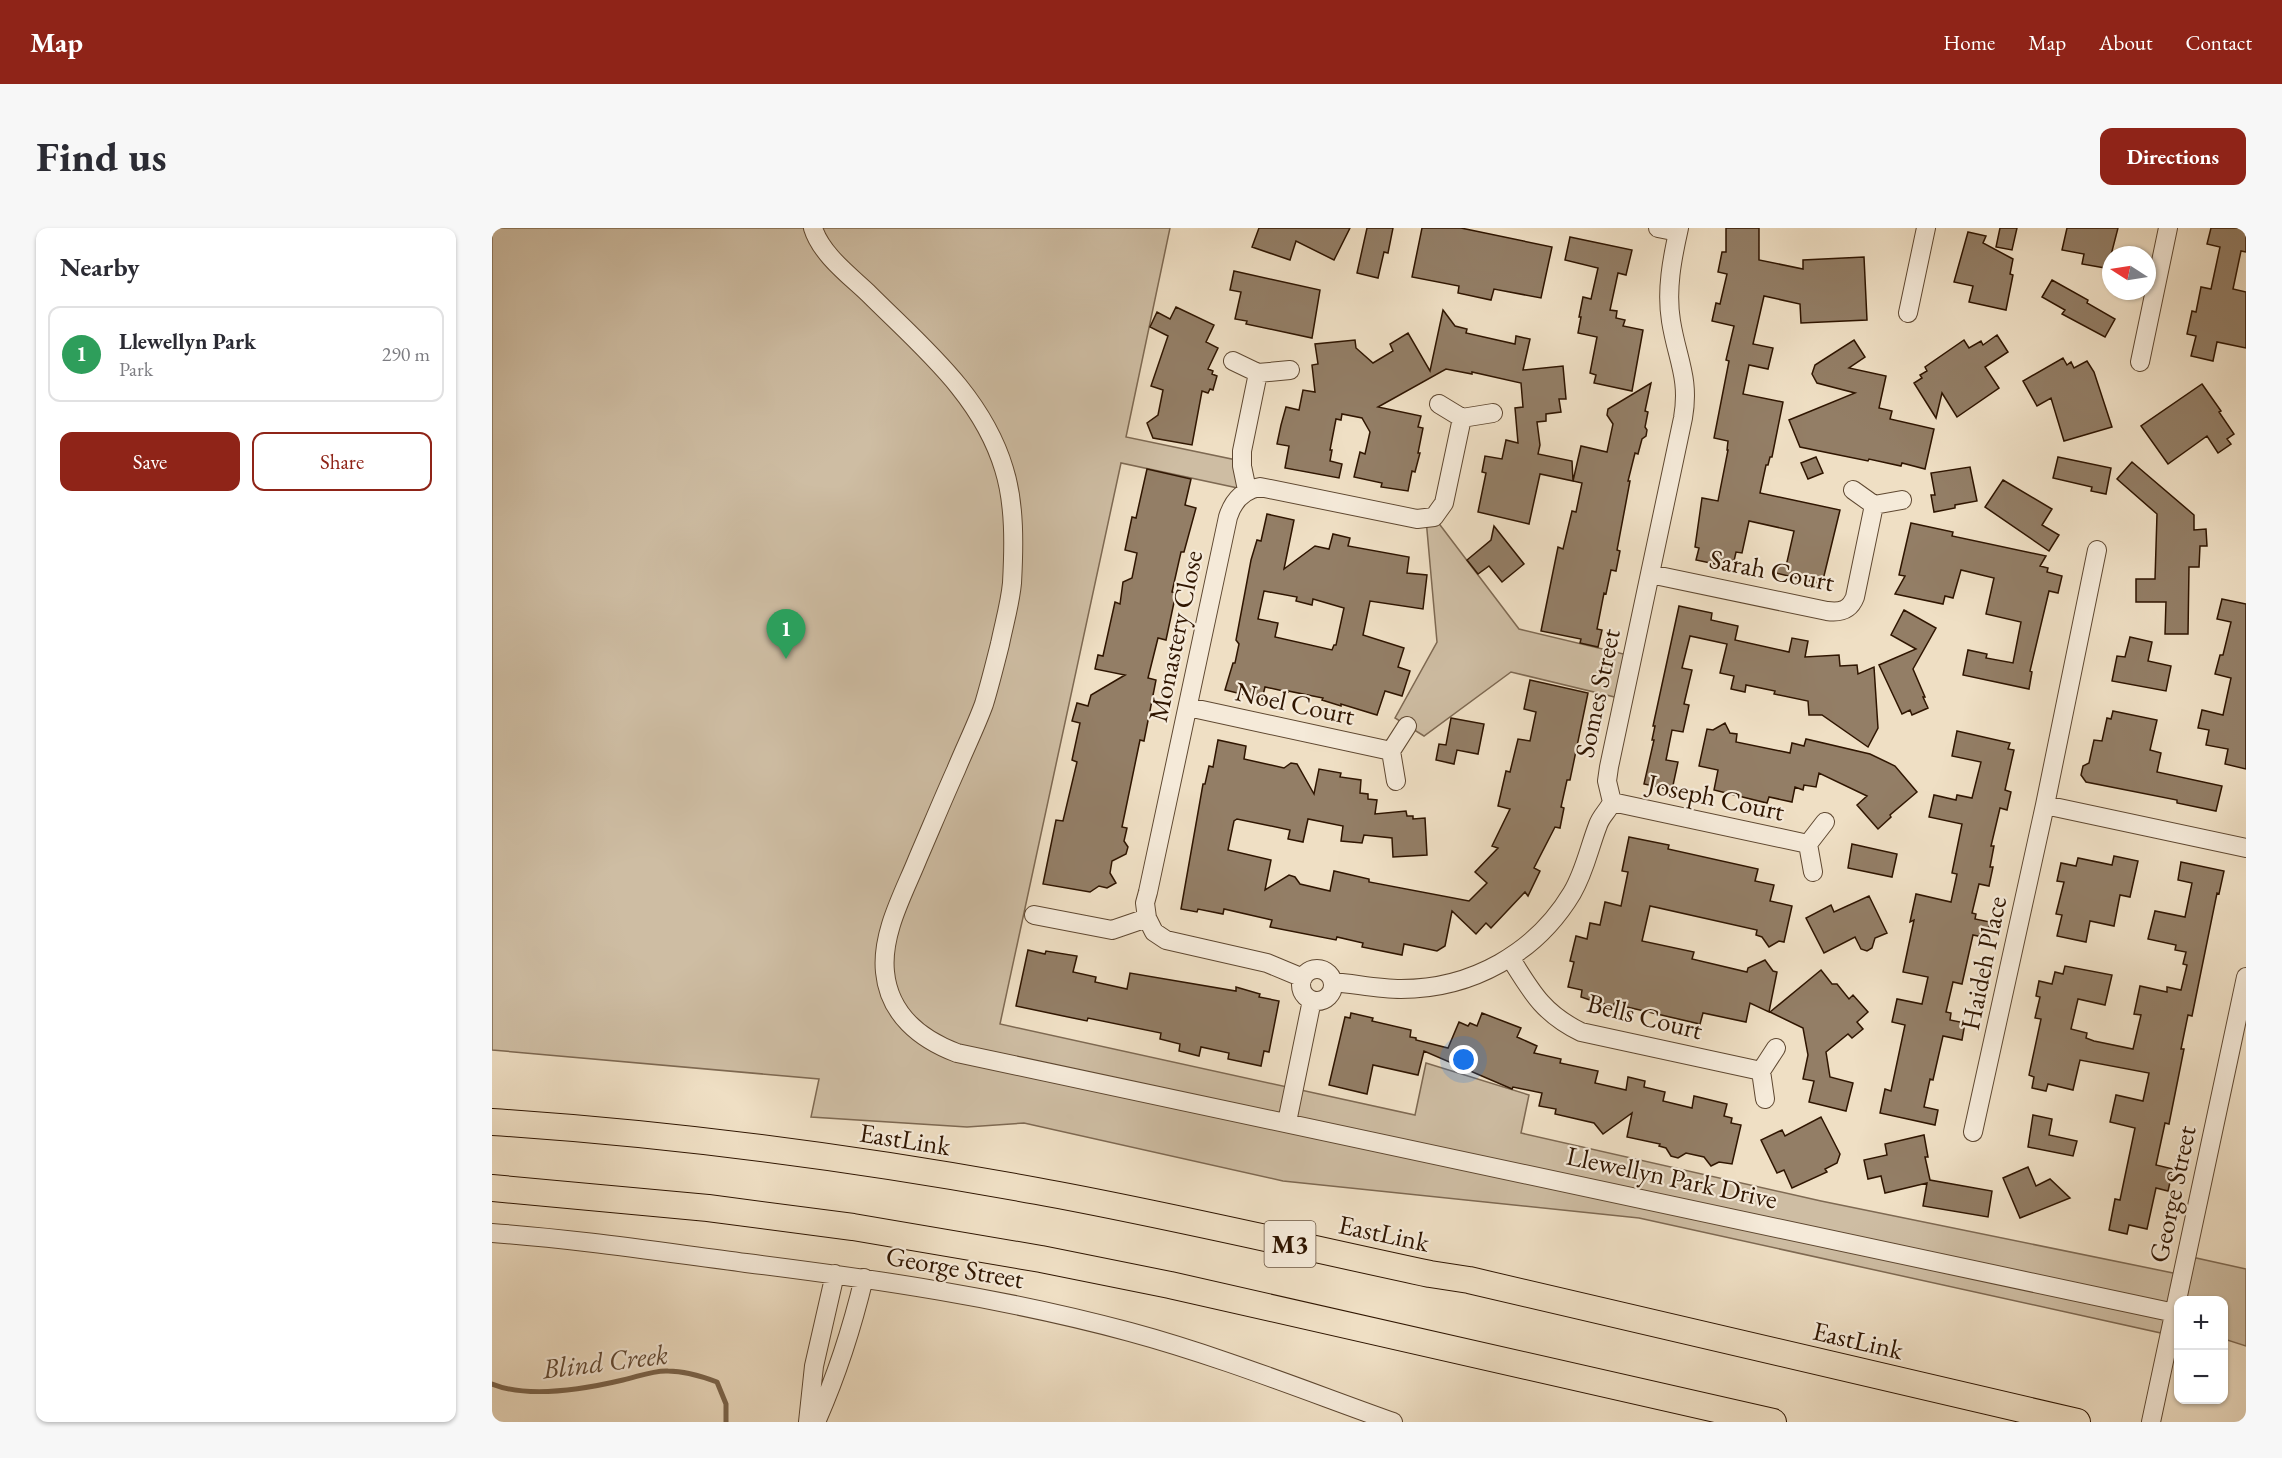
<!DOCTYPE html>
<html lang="en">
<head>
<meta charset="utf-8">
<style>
	:root { --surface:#fff; --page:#f7f7f7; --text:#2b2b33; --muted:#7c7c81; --line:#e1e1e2; --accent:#8f2418 }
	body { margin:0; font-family:"EB Garamond",serif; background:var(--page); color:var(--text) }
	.controls { position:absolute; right:18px; bottom:18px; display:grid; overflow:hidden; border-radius:12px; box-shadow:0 2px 4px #0004 }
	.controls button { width:54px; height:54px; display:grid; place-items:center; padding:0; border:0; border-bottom:2px solid var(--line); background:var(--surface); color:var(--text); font:30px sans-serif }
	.compass { position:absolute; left:1610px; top:18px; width:54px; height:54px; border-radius:50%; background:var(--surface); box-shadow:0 2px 4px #0004; rotate:282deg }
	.you { position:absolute; left:972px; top:832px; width:21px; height:21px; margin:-15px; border:4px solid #fff; border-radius:50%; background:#1a73e8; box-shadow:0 0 0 9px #1a73e833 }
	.badge { display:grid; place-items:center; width:39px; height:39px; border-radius:50%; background:var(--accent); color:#fff; font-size:20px; font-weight:700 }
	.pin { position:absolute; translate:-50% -50px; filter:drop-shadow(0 2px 3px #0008) }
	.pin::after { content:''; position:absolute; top:32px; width:21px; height:18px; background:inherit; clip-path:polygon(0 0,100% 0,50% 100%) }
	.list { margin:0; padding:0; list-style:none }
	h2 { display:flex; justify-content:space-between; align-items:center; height:78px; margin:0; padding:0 24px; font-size:26px }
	h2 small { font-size:20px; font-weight:400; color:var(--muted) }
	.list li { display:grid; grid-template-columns:39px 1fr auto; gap:18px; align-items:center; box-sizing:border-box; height:96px; margin:0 12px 12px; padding:0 12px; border:2px solid var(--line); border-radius:12px }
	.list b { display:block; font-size:22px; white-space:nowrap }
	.list p { margin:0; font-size:20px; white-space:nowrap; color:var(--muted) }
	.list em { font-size:20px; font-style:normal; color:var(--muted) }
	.actions { display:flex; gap:12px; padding:18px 24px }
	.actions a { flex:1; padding:14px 0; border:2px solid var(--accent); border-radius:12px; text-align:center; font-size:21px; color:var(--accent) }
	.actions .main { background:var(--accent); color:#fff }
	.map { position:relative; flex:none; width:1754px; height:1194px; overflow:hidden; border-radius:12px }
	header { display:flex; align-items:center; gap:36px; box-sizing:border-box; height:84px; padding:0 30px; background:var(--accent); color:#fff }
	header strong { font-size:28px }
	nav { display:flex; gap:33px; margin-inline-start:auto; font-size:21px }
	.intro { display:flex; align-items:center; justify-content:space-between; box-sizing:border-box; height:144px; padding:0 36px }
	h1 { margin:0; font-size:42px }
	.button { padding:15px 27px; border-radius:12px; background:var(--accent); color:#fff; font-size:21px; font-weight:700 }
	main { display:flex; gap:36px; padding:0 36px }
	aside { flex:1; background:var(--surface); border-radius:12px; box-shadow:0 2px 4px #0004 }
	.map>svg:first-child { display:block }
</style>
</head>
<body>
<header>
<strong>Map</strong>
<nav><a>Home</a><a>Map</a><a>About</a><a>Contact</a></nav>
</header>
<div class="intro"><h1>Find us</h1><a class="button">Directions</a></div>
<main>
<aside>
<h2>Nearby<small></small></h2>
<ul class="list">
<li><span class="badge" style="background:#2e9e5b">1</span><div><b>Llewellyn Park</b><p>Park</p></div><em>290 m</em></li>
</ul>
<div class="actions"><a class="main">Save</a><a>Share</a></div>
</aside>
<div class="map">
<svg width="1754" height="1194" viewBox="0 0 1754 1194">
	<rect width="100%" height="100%" fill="#efdfc4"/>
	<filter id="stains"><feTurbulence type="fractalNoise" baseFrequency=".00333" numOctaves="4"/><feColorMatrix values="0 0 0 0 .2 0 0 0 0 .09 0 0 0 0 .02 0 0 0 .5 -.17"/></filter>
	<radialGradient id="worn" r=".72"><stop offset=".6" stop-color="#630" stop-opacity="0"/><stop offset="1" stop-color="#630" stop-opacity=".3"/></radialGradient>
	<path fill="#cebda3" stroke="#7e6952" stroke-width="1.5" d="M0,0H678L634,209L749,233L755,262L629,235L508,796L923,887L934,835L1037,867L1029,905L1329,973L1691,1047L1695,1028L1754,1041V1118L1732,1111V1072H1686L1678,1107L1147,990L791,953L532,895L475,899L319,889L327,851L0,822Z
		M942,289L1027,401L1140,428L1131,471L1019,444L932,508L903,490L945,414L934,291Z"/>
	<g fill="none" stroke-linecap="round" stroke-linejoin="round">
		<path stroke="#7b654d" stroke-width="5" d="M0,1156C37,1171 93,1161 131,1152C145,1149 162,1142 176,1143C193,1143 209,1148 225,1154L234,1176V1194"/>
	</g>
	<path fill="#937e66" stroke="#2f1500" stroke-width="1.5" fill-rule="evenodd" d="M767,0H858L842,32L804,13L798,32L760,19Z
		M875,0H901L896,25L892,24L886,50L865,45Z
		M930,0H969L1060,19L1049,70L1002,61L999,72L966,65L967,58L920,49Z
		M1234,0H1267V32L1311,41V32L1372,29L1375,92L1309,95L1308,76L1272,68L1261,116L1281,120L1276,141L1257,137L1251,166L1291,174L1280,229H1278L1276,237H1274L1268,265L1348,282L1330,356L1280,344L1295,334L1302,303L1257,293L1250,325L1244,324L1242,333L1235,331L1233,338L1204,332L1207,320L1203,319L1210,270L1226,273L1236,222H1235L1236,213L1222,210L1237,133L1234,132L1242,98L1220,93L1224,75L1228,76L1235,46L1226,44L1230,24H1234Z
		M1508,0H1525L1520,22L1504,19Z
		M1575,0H1626L1619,27V41L1590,36L1592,26L1570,22Z
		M1719,0H1754V24L1749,23L1741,61L1754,64V120L1725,114L1721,133L1699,128L1704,108L1695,106L1700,83L1704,84L1709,59L1719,61L1728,19L1715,16Z
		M1476,4L1494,8L1491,15L1521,31L1518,46L1521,47L1514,82L1477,74L1481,58L1462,54Z
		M1078,9L1140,22L1134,47L1126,45L1118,82L1125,83L1124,90L1133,92L1131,98L1151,102L1140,163L1102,155L1104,147L1098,145L1105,109L1086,105L1089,89H1087L1091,69L1099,71L1106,40L1073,32Z
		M742,43L828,62L820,110L754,96L755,93L743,91L749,64L738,62Z
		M1560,52L1596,72L1595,75L1623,91L1613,109L1570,86L1573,82L1550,69Z
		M684,79L722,97L714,114L726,120L716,141L721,143L720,146L725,148L721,162L718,161L716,165L710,163L700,217L661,210L655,195L666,187L671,162L659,158L676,108L658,99L665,84L678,91Z
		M951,82L963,98L975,101L974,105L1023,116L1024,108L1038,111L1031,142L1071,138L1074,171H1067L1069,184L1054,186V193L1045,194L1048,217L1046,226L1080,233L1081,253L1048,246L1037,296L986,284L994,245L990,244L993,228L1010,231L1014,212L1026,215L1023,180L1031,179L1029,155L980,144V146L954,141L886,179L929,188L926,199L931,200L926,225H928L923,244L920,243L916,263L889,259L890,255L862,249L868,224L873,226L878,204L870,190L850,186L849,192L844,191L838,222H840L838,233L850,236L847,250L793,240L797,218L785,216L789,197L794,179L807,182L811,162L823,164L820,137L826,136L823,116L863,112L864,120L881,135L901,123L898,116L916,105L938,143Z
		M1505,107L1516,124L1493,139L1507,160L1465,189L1450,165L1444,190L1422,155L1430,150L1428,147L1435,143L1433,139L1472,112L1477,120L1489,113L1491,117Z
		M1362,112L1373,129L1357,140L1394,148L1387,180L1400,183L1398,191L1442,201L1433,241L1410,235L1409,238L1377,231L1376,233L1308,219L1297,192L1363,165L1325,155L1320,146L1323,137Z
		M1571,130L1575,137L1579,134L1582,140L1595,133L1602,144L1620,199L1572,213L1559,170L1545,178L1531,153Z
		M1159,155L1153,183L1156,184L1153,199L1155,202L1154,208L1150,211L1146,226L1143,225L1136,253H1138L1125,322L1128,323L1124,343L1119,342L1114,366L1112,365L1105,401L1110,402L1106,419L1088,415L1089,411L1049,403L1066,319L1071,321L1080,283L1084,284L1090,255L1081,253L1089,218L1115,224L1121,196L1115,187L1116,181Z
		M1710,156L1729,183L1727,184L1742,206L1735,211L1739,216L1726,225L1715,208L1676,236L1649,198Z
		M1324,229L1331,245L1316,251L1309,235Z
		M1566,229L1619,240L1614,266L1599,263L1600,259L1561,250Z
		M1640,234L1702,287V302L1714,301L1715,318H1708L1707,339H1697L1696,406H1673L1674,374H1644V351H1663L1665,286L1625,251Z
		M1478,239L1485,273L1463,277V280L1442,284L1439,267H1443L1439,245Z
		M655,241L699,251L693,277L704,280L692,324H689L680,364L684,365L674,412L666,410L656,450L664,452L652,513L648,512L630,599L635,600L632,613L636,619L634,626L620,633L618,645L624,655L615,660L607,658L598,664L551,656L564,592L571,593L585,534L580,532L588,495L580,493L585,475L596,478L599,467L633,447L603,441L606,427L611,428L623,374L628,376L631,354L640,350L645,325L633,322L640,289L644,290Z
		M1511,252L1560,281L1550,297L1567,307L1557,323L1493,279Z
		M775,286L802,292L792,341L823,318L837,321L841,306L858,310L856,318L917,329L915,345L935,347L931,381L878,373L871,407L912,420L906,439L918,443L910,468L893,463L885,487L849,476V478L830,472L831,470L796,463V464L773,459L770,471L733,462L741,435H743L747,416L744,412L759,332L765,312L769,313ZM772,363L805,369L804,373L820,377L821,371L852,380L844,417H842L840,422L783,409L786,395L766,391Z
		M1419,295L1461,304L1460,308L1554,328L1548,338L1556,340L1555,344L1570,348L1566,365L1557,363L1538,443L1540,444L1537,461L1471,447L1476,422L1495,426L1494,430L1521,435L1529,394L1494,386L1502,350L1469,342L1461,370L1453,368L1451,376L1403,366L1413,348L1407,347Z
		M1002,298L1032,336L1010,354L997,338L986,346L975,332L999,312Z
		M1730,371L1754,376V541L1733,536L1736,521L1714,517L1717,502L1706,500L1710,482L1731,487L1739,450L1723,446L1728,427H1731L1739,394L1725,391Z
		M1187,378L1220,385L1219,392L1246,398L1243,412L1297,424L1300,410L1316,413L1313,429L1347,427L1348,438L1365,437L1366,446L1382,439L1386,500L1376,519L1330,487H1317L1316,473L1282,466L1283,463L1254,457L1253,464L1239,461L1242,448L1228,445L1235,416L1198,408L1190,440L1200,442L1192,476L1197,477L1191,504L1180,502L1174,532L1186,534L1180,562L1152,556L1162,512H1160L1163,498H1161Z
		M1412,382L1444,400L1421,441L1433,469H1431L1436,480L1420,487L1418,482L1410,486L1387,437L1424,421L1399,407Z
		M1638,409L1660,414L1656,433L1679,438L1674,463L1620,453L1625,428L1633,429Z
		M1038,452L1096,465L1078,552H1075L1069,579L1072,580L1068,600L1063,599L1042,640L1048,643L1036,668L1033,664L999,700L994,695L984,706L960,683L953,718L945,723L912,716L910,727L870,719L871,715L845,709L844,712L778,699L780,692L732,681L731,686L706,681L705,684L689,681L711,556H713L717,538L721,539L726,512L754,518L752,531L792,540L799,535L805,536L822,566L827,541L849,545L848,549L869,552L868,565L876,566V571L885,572L883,586L914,583L915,588H921V591L933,590L935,627L901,629L900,610L872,607L870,615L849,613L851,598L816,591L811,614L796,611L798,602L745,591L742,593L736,622L779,632L773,662L797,647L803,649L808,656L838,663L842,643L877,651V654L977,673L995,655L983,644L1006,620L1000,618L1018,581L1006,578L1014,543L1018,544L1026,511L1038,513L1044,484L1032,481Z
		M1621,483L1665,492L1658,522L1669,525L1665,544L1730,558L1724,583L1685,575V572L1594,554L1589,547L1591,538L1597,535L1602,512L1610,513L1615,490L1619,491Z
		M959,490L992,496L986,526L965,522L962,536L944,532L947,516L954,517Z
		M1233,495L1238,505L1245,506L1244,514L1298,525L1300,515L1312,518L1314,511L1378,526L1403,538L1425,564L1398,587L1399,589L1386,601L1365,577L1375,568L1327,545L1324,559L1312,557L1311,562L1303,559L1300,574L1277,569L1275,575L1222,562L1226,542L1207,538L1215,501L1221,502Z
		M1465,503L1518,515L1516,521L1522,522L1513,562L1519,564L1515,582L1508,580L1499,618H1502L1498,639H1501L1497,658L1487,656L1480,685L1484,686L1483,691L1498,694L1495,710L1481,707L1470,756L1461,754L1454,784L1459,785L1458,792L1473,795L1470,812L1451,808L1441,852L1438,851L1432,879L1446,882L1443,897L1388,885L1393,861L1399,863L1413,797L1400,794L1405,771L1430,776L1436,749L1411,744L1422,692L1418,694L1424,666L1459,674L1465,646L1460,645L1470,596L1437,589L1442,567L1464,572L1465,567L1480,570L1489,534L1460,528Z
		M1137,609L1177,617L1176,621L1266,641L1263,653L1282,657L1278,673L1300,678L1292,714L1287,713L1277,719L1270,709L1264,707L1265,702L1158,678L1150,713L1202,724L1200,731L1255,744L1256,740L1273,732L1281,743L1285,744L1277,784L1258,775L1254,794L1211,785L1208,796L1122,776V778L1104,774L1089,769L1090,762L1076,759L1082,734L1078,733L1084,708L1095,711L1098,695L1108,697L1113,674L1129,678L1136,644L1130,643Z
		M1360,616L1405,626L1400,649L1356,640Z
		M1622,628L1646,633L1638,669L1628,667L1622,698L1598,693L1594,714L1565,708L1570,687L1564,686L1572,654L1565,653L1569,635L1584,638L1586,630L1620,637Z
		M1689,634L1732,643L1727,666L1725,665L1700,788L1696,787L1689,821H1692L1677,896L1673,895L1664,937L1681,941L1676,963L1664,960L1655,1001L1637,997L1635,1006L1617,1002L1623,971L1628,972L1643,900L1618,894L1624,867L1651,873L1657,845L1588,832L1581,862L1556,856L1554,863L1540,860L1542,849L1537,847L1549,791L1543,790L1548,769L1544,768L1547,753L1560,756L1563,744L1571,746L1573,738L1620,747L1613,777L1586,771L1579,801L1595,805L1594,810L1602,813L1641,821L1649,787L1642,786L1648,758L1675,764V759L1689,762L1695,737L1691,736L1694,724L1683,722L1684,717L1656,711L1663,683L1693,689L1700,655L1686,652Z
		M1377,668L1395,705L1383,710L1380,720L1375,723L1369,721L1363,709L1332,725L1314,690L1339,677L1342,684Z
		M536,722L553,726L554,723L585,728L581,744L604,749L603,754L635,761L638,745L744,763V759L768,766L767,769L787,773L777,824L772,823L769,838L736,831L737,825L709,819L707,828L687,823L688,816L668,811L669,805L596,790L595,793L524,778Z
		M1329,742L1340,756H1345L1357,771L1361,767L1376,784L1365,794L1371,801L1360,810L1356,806L1334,824L1338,849L1361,855L1354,883L1317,874L1322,853L1311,851L1316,827L1311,800L1278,784Z
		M859,785L881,790L880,793L919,802L918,809L924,810V812L956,820L967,794L976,798L978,795L985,798L990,785L1029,800L1025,809L1045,818L1042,825L1069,831L1068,835L1106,843L1103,855L1134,862L1136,849L1153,853L1152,859L1173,864L1171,873L1200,880L1202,868L1235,876L1232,888L1240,890L1239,895L1249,897L1240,936L1227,934L1219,938L1212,929L1194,925L1186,930L1179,928L1174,920L1167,918L1168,916L1135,909L1140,885L1111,906L1102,895L1063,886L1064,881L1047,878L1050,865L1021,859L1020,861L932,823L926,847L881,837L875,866L837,857L853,789L858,790Z
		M1541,887L1560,891L1557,907L1585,913L1581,928L1536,919Z
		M1329,889L1348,926L1345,935L1333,941L1335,944L1300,960L1292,942L1285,945L1269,912L1290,902L1293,908Z
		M1432,907L1436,929H1433L1438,952L1500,963L1496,989L1431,978L1435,955L1393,965L1389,948L1376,951L1372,932L1395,927L1393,916Z
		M1536,939L1544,958L1558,951L1578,970L1528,990L1511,950Z"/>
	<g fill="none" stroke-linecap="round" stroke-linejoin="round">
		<g stroke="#5f4831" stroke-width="20">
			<path id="minor" d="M321,0C329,26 357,47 376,65C429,118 490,167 512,241C523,276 522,318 520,355C518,376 512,396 508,416C503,436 498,456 492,476C484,498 473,520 464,542C451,571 439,600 426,630C412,665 389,705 393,744C397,786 428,811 465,825L1683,1085
				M1166,0L1186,4
				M1416,85L1434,0
				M741,133L766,145L798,142
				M1648,134L1676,0
				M947,176L970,190L1001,185
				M755,262L750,238V223L766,145
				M1361,262L1382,277L1410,272
				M1158,346L1335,383C1349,385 1358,382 1363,369L1382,277
				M696,479L899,523
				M904,553L899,523L915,498
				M1120,574L1316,616
				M1553,577L1754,620
				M1321,644L1316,616L1333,594
				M542,687L620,702L655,690
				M1019,731C1040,765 1052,786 1089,804L1269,843
				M809 757a16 16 0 1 1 32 0a16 16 0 1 1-32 0Z
				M811,750L775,735L674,712L662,704L655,690L653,675L656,664L736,289C741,273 751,262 768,259L925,291L942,289L952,275L970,190
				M841,754C864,756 887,761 909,761C980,761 1044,725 1080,665C1093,643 1097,620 1106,597C1109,588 1116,583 1120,574L1115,553L1117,539L1191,190C1198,150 1185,131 1179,93C1174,62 1180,31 1187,0
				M1273,871L1269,843L1284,820
				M795,894L820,772
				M1481,904L1553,577L1605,322
				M0,1005C85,1011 169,1024 254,1035C383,1051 512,1070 638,1104C727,1128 814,1163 901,1194
				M316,1194L322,1138L343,1046
				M324,1194C345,1147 360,1100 372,1050
				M1659,1194L1754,749"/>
		</g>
		<g stroke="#2f1500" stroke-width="28">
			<path id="highway" d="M0,894C183,906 365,930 545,963C677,987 807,1018 938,1046L977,1052L1585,1194
				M0,960L216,980L361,999L549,1031L678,1057L1281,1194"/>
		</g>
		<use href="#minor" stroke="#f5ead9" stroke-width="18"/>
		<use href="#highway" stroke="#efdfc4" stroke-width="26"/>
	</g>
	<g text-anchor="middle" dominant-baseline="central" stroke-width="4.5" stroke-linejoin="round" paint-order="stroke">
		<rect fill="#f5ead9" stroke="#6a5541" stroke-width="1.5" x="772.5" y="993" width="51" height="46" rx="4.5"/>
		<g font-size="26" font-weight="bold" fill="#2f1500">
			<text x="798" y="1016">M3</text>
		</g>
		<g font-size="27" fill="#2f1500" stroke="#f5ead9">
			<text transform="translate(1280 342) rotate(11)">Sarah Court</text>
			<text transform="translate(683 408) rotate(-78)">Monastery Close</text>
			<text transform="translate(1105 465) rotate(-78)">Somes Street</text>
			<text transform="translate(803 475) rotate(12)">Noel Court</text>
			<text transform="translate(1224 569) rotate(12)">Joseph Court</text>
			<text transform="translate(1491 735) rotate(-78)">Haideh Place</text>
			<text transform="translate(1153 788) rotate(14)">Bells Court</text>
			<text transform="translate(413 911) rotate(9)">EastLink</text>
			<text transform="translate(1180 949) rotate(12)">Llewellyn Park Drive</text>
			<text transform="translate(1680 966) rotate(-78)">George Street</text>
			<text transform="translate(892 1005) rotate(12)">EastLink</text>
			<text transform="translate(463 1039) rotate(10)">George Street</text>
			<text transform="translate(1366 1112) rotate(13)">EastLink</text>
		</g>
		<g font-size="28" font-style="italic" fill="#624a34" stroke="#f5ead9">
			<text transform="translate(113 1133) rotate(-7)">Blind Creek</text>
		</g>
	</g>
	<rect width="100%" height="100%" filter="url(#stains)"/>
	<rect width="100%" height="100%" fill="url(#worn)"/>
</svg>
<div class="controls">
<button>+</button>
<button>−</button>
</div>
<svg class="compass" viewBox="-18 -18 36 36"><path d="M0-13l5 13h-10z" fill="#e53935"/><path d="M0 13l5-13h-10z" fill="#7c7c81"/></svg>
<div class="you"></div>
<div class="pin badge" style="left:294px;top:431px;background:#2e9e5b">1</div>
</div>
</main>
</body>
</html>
